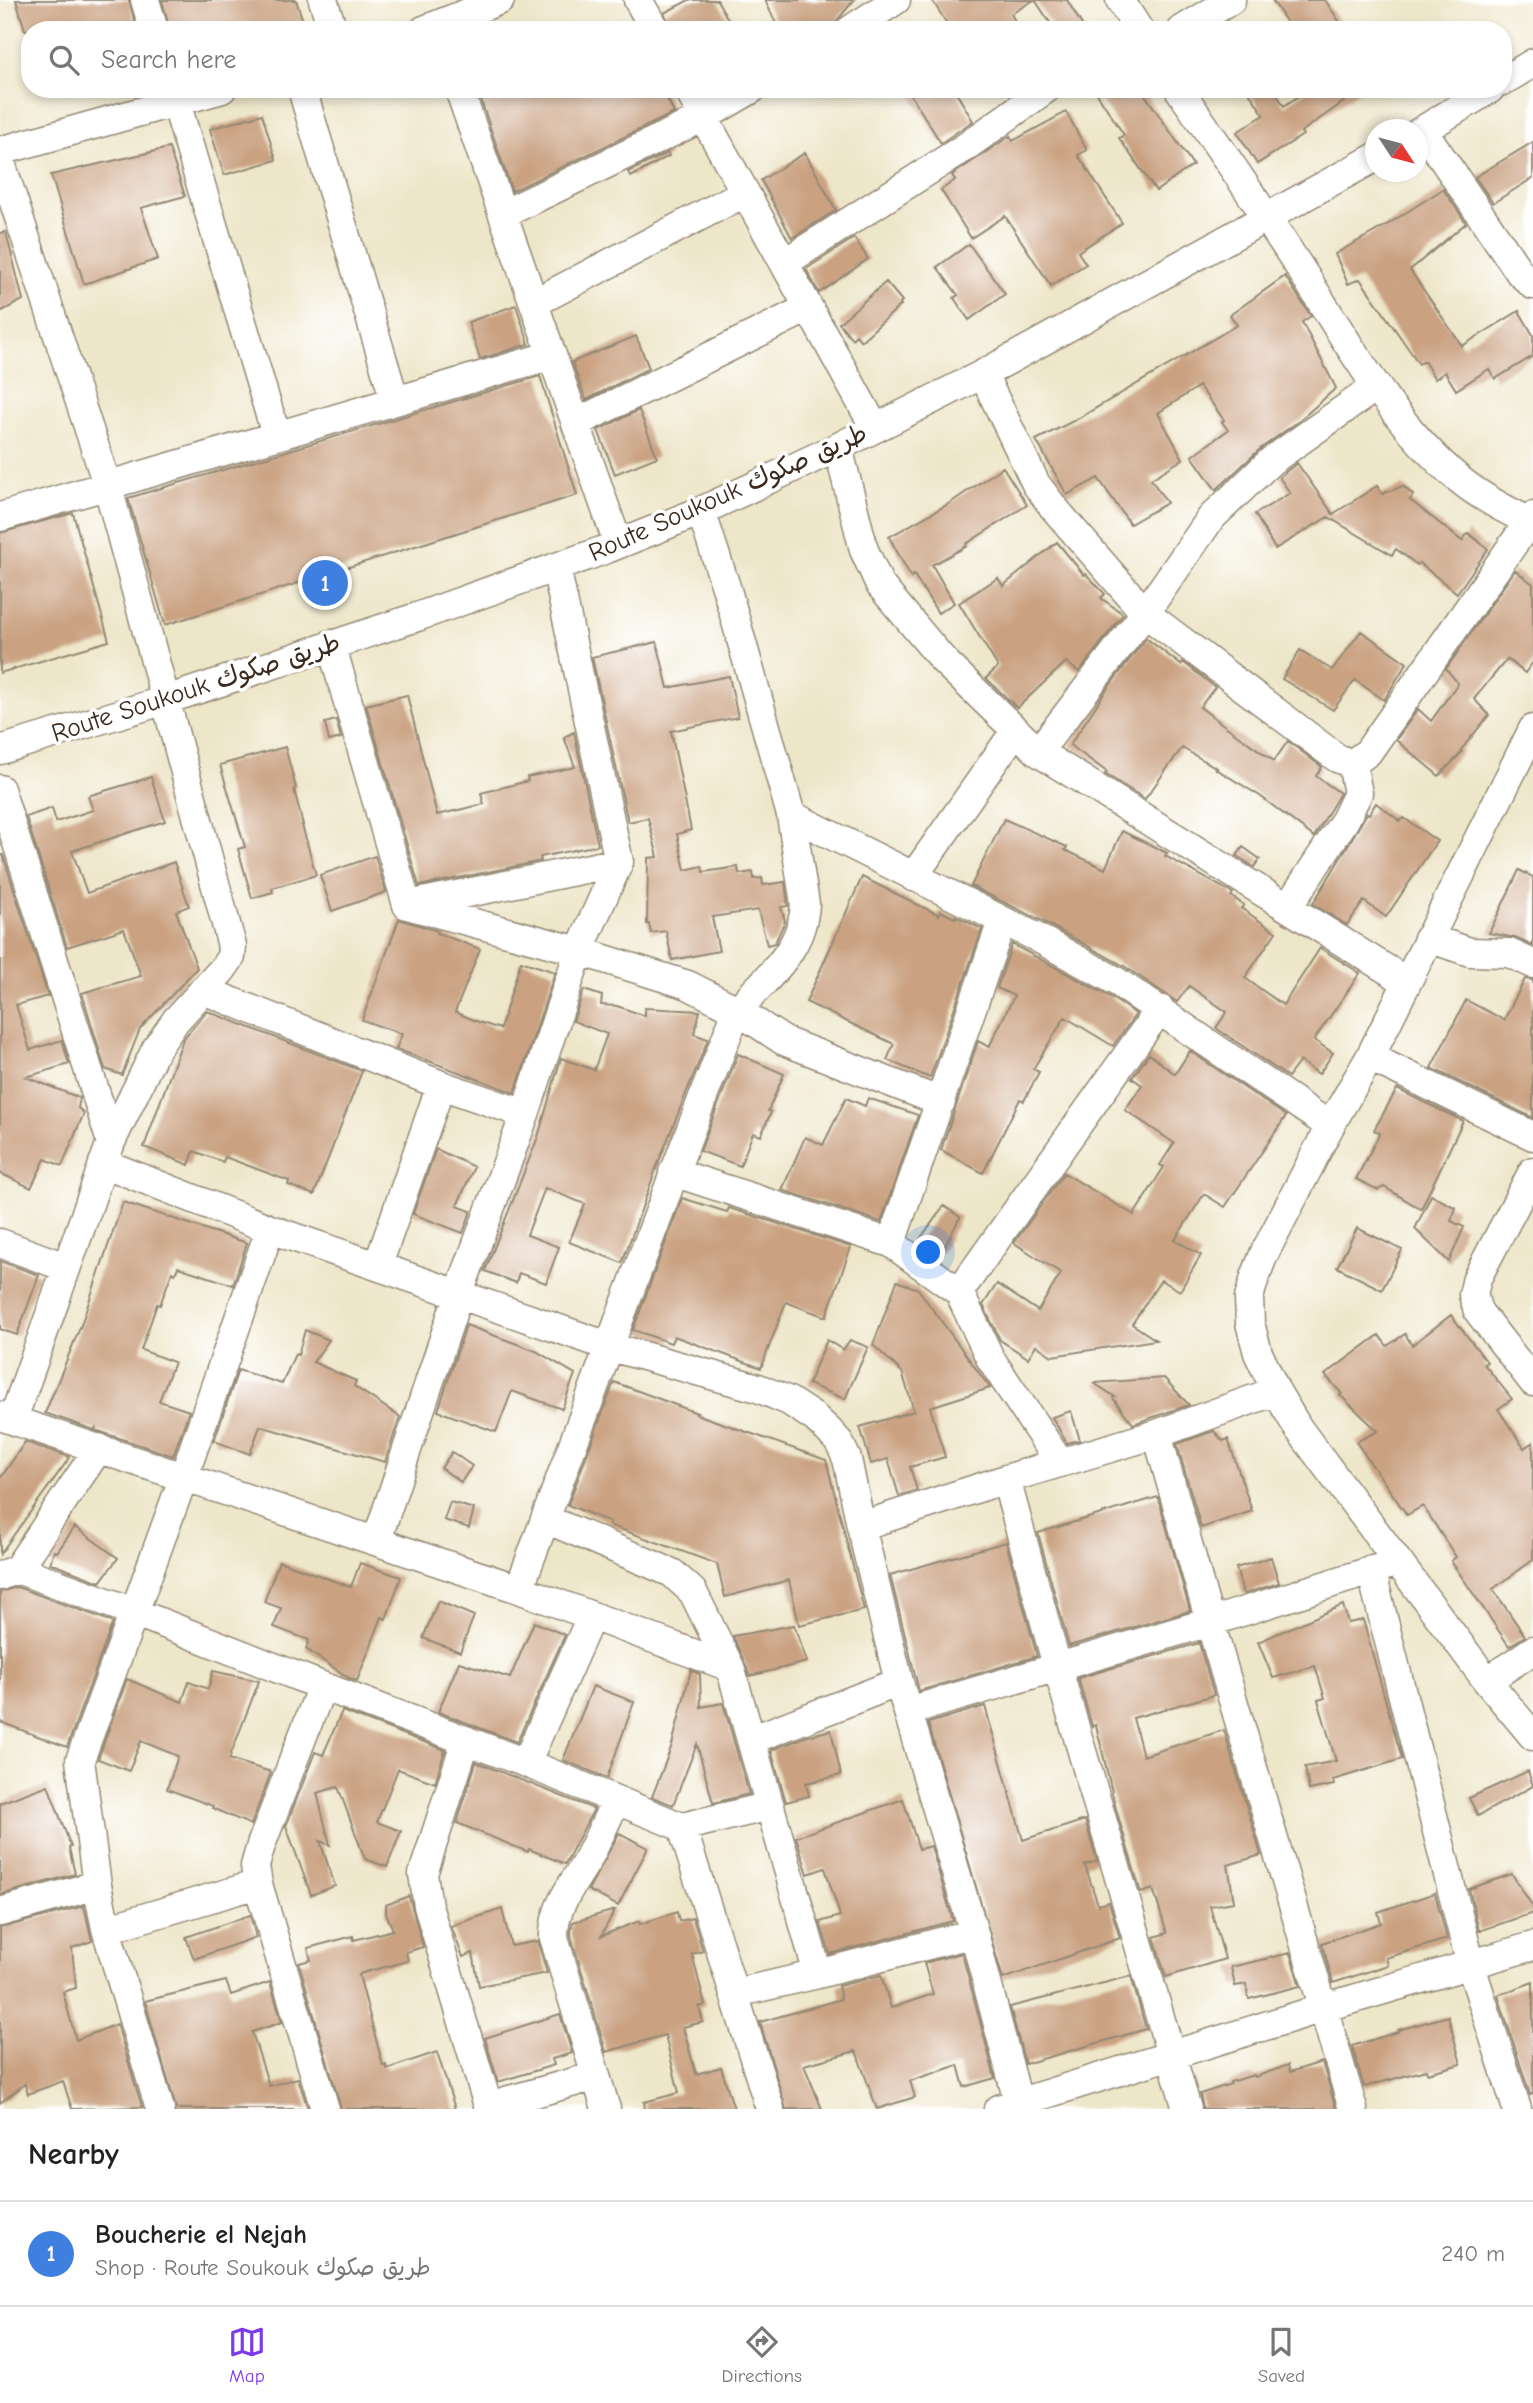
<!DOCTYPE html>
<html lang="en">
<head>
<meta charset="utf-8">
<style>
	:root { --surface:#fff; --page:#f2f2f2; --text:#222; --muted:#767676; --line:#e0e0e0; --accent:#7c3aed }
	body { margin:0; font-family:"Comic Neue","Playpen Sans Arabic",sans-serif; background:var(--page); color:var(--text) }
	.compass { position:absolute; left:1365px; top:119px; width:63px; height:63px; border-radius:50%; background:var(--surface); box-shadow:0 4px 10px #0003; rotate:126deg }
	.you { position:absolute; left:929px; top:1253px; width:24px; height:24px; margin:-18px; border:5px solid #fff; border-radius:50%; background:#1a73e8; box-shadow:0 0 0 10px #1a73e833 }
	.badge { display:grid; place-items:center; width:46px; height:46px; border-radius:50%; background:var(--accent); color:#fff; font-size:23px; font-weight:700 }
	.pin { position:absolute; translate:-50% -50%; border:4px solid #fff; box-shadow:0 2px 7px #0006 }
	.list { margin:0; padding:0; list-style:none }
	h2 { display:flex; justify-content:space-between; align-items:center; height:91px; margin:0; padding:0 28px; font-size:30px }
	h2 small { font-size:23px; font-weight:400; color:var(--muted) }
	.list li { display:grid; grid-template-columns:46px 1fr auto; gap:21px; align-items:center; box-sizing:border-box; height:105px; padding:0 28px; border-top:2px solid var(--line) }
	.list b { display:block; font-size:26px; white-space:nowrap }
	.list p { margin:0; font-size:23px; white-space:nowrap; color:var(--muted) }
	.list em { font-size:23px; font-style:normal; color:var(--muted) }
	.icon { flex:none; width:38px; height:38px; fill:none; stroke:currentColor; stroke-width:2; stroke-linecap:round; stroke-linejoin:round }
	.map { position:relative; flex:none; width:1533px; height:2109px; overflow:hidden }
	.search { position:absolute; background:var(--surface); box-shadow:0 4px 10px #0003; left:21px; right:21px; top:21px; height:77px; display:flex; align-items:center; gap:18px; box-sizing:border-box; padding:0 24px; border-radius:28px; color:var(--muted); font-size:26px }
	.sheet { height:196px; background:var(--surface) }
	nav { display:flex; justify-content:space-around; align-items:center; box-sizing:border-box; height:98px; border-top:2px solid var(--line); background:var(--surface); font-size:19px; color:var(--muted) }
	nav a { display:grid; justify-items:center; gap:4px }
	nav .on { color:var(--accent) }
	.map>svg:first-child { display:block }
</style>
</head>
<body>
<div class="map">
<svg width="1533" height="2109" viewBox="0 0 1533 2109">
	<rect width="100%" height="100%" fill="#fff"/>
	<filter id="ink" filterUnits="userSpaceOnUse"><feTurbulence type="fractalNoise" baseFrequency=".0143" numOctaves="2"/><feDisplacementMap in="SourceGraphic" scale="14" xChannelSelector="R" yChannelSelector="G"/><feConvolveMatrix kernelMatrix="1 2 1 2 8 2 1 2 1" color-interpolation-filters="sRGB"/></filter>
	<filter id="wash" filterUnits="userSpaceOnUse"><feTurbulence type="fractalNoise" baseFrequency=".00686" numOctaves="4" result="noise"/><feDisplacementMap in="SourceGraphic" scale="28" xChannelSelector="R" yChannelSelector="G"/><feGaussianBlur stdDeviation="1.57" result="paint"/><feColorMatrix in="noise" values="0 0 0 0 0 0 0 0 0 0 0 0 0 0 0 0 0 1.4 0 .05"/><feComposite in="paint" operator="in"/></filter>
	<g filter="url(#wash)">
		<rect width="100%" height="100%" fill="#eee6c9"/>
		<g id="blocks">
			<path fill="#caa282" d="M16,0H129L137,30H25Z
				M162,0H296L306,30H170Z
				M689,0H717L734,30H672L664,13Z
				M765,0H854L836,22L832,30H779Z
				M932,0H1034L1011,14L1020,30H951Z
				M1035,0H1067L1085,30H1055Z
				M1272,0H1325L1345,30H1292Z
				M477,89H663L674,113L512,191Z
				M907,89H954L973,121L941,143Z
				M1094,89H1141L1193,165L1156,191L1119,138L1124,135Z
				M1247,89H1274L1284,106L1309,89H1362L1301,132L1303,135L1257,164L1237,132L1264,115Z
				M1066,112L1087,150L1078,155L1122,223L1078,252L1086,264L1051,286L1005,216L971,238L941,190L955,180L952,175L1010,136L1013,141Z
				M262,114L276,160L224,175L210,129Z
				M1533,142V178L1493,203L1475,177Z
				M169,148L185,196L141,208L158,259L84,284L51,175Z
				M668,153L669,156L631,177L628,172Z
				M805,153L836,210L792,238L761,180Z
				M1443,189L1466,223L1410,270L1462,346L1519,311L1533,335V356L1495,379L1489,369L1456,390L1445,372L1435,379L1424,361L1419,364L1360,279L1348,284L1335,254L1385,226Z
				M6,232L23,300L0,312V233Z
				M854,238L868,259L819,293L806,269Z
				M969,244L1005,294L969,320L954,298L958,295L937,267Z
				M1285,276L1311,316L1302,322L1336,388L1299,421L1260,449L1216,490L1192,456L1228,430L1222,422L1224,420L1199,386L1158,413L1183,459L1151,479L1167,503L1130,524L1098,478L1067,495L1036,440L1079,418L1237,325L1230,315Z
				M886,282L902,301L900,303L901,305L861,341L856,335L852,339L839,323Z
				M516,305L529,344L480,359L468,322Z
				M636,336L649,368L586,400L572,362Z
				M540,376L577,495L165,625L128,498Z
				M639,410L657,457L615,474L598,430Z
				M1297,463L1333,514L1377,486L1382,494L1403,486L1413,495L1410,500L1462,541L1468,533L1488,549L1457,593L1419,563L1417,565L1396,549L1392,555L1328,517L1275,549L1255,514L1290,493L1279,477Z
				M1003,467L1027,505L966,544L967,546L932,565L954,603L938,613L914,575L911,577L889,537L950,503Z
				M73,513L109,641L0,673V533Z
				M1057,542L1084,575L1086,574L1105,594L1101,598L1123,614L1079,672L1066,662L1017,708L986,678L998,667L959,603L998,578L1003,586Z
				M1515,570L1533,584V662L1525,673L1507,659L1474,699L1489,715L1461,750L1462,752L1439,776L1396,740L1418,709L1431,721L1458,683L1446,669Z
				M1361,631L1407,663L1384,700L1355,680L1333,710L1282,679L1300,650L1332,670Z
				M1146,638L1181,665L1183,662L1215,687L1200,707L1221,723L1274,761L1288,741L1322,767L1316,776L1340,793L1314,837L1260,796L1216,769L1217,768L1182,748L1145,799L1105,774L1107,772L1070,745L1105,692Z
				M657,642L668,688L729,676L738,717L671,731L691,830L677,834L685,870L702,866L703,872L738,867L739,874L753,872L754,879L762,878L763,885L785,882L788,906L781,907L785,921L775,943L767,945L758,910L712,917L719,951L672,960L666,931L651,933L649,924H647L648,858L658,857L648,818L628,822L592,657Z
				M407,695L437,815L484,804L481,793L528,781L527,777L575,767L564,737L574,732L598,845L540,857L541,861L419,886L366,705Z
				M336,720L341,738L329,741L325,723Z
				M285,747L296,788L294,789L303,825H302L316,875L272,888L273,892L252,898L238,849L245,847L220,765Z
				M151,777L165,821L72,851L87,893L174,862L189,906L176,911L197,968L140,1029L122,1075L105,1069L82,993L141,976L124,929L67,947L26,817L52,808L56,822L93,810L88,796Z
				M1376,803L1400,821L1404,818L1437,841L1386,917L1364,901L1347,925L1313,904L1367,813L1369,814Z
				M1004,819L1067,847L1065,850L1105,869L1122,831L1167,853L1165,856L1233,893L1231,896L1244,905L1241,908L1276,932L1245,978L1283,1005L1320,948L1360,973L1314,1040L1333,1053L1319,1074L1300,1061L1288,1077L1216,1028L1227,1012L1189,986L1177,1002L1124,966L1044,922L971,886Z
				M1243,847L1260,859L1254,867L1237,856Z
				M0,855H3L48,996L16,1005L30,1050L62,1040L69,1064L26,1077L80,1098L78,1108L84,1113L62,1166L45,1159L31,1188L0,1173Z
				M375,856L386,892L332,911L320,875Z
				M1519,870L1533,877V946L1515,938L1489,933Z
				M862,877L939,915L940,911L955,918L956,916L982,929L930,1078L887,1060L894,1044L806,1002Z
				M399,919L438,931L437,933L480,949L455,1012L476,1021L500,1029L521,961L555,972L515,1093L396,1049L402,1034L362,1020Z
				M1012,944L1107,995L1136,1014L1113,1046L1065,1017L1033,1069L1039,1072L1024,1101L1020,1099L983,1173L941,1150L978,1041L989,1047L1014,996L997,988Z
				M1525,979L1533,980V1118L1431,1068L1466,1000L1504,1020Z
				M584,990L602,996L601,1005L617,1006L645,1016V1008L700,1011L694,1034L708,1039L657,1166L622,1263L569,1242L585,1204L545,1188L527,1235L559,1247L546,1283L519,1273L516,1283L485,1271L538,1137L561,1058L594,1070L607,1034L573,1021Z
				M207,1011L362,1071L314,1195L288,1185L289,1181L225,1157L223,1162L194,1151L189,1165L144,1147L183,1039Z
				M1190,1051L1286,1116L1225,1207L1204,1194L1175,1240L1201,1255L1180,1291L1161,1280L1132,1324L1156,1340L1052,1356L1036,1345L1028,1358L1000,1340L983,1305L997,1284L1038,1311L1061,1273L1014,1243L1064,1173L1134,1215L1164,1167L1160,1165L1174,1143L1125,1110L1142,1085L1132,1078L1149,1054L1175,1074Z
				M738,1054L784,1074L768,1111L771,1112L761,1136L753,1133L740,1166L700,1151Z
				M1397,1089L1463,1121L1421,1209L1384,1187L1378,1190L1356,1179L1380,1133L1374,1130Z
				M846,1098L865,1106L868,1098L918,1115L881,1222L782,1190L805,1137L823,1145Z
				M436,1149L474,1167L457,1206L471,1211L463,1233L413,1214Z
				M1431,1195L1456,1208L1451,1221L1464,1227L1449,1262L1415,1229Z
				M682,1198L727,1212L729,1208L851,1247L826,1317L786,1302L761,1368L674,1336L671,1343L633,1330Z
				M123,1202L247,1243L233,1285L178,1267L175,1274L172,1272L160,1305L157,1304L141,1350L174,1362L159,1401L189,1411L173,1456L95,1430L96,1427L94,1430L45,1413L81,1325Z
				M944,1206L960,1217L941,1254L920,1239Z
				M1357,1228L1402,1250L1382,1290L1337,1267Z
				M0,1261L39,1275L17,1335L0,1329Z
				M897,1281L918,1289L990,1388L930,1407L945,1457L910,1467L917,1490L899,1496L888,1459L871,1464L860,1427L914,1411L902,1372L873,1345Z
				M1451,1315L1487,1362L1484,1364L1512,1399L1498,1409L1524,1448L1533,1442V1560L1493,1589L1525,1636L1509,1646L1451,1561L1456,1557L1423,1506L1407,1515L1356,1442L1378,1431L1340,1395L1342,1394L1325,1375L1379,1335L1387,1346L1405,1334L1412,1345Z
				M466,1325L536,1351L575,1374L562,1409L512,1391L496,1432L438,1411Z
				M305,1330L329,1340L313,1362L356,1381L354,1386L400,1417L385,1462L260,1426L250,1454L214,1441L238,1370L282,1384L295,1354L298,1355Z
				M827,1340L843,1350L850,1340L868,1347L845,1399L808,1384Z
				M1164,1378L1189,1405L1133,1424L1113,1398L1115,1397L1094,1383Z
				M614,1382L697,1413L696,1414L826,1460L864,1610L799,1625L789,1580L725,1597L717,1564L609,1525L610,1522L568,1505Z
				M1071,1411L1080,1440L1067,1443L1052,1417Z
				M1214,1431L1223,1441L1228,1439L1252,1511L1201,1528L1177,1444Z
				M25,1442L70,1457L0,1554V1479Z
				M452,1452L472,1466L461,1482L441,1468Z
				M1158,1497L1190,1611L1069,1646L1038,1533Z
				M450,1502L474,1509L469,1528L444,1520Z
				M75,1527L118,1558L100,1582L50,1563L54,1551L57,1552Z
				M1006,1542L1037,1656L919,1691L890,1575Z
				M1271,1557L1279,1583L1243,1594L1236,1568Z
				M279,1561L351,1587L360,1563L401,1577L386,1619L382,1617L357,1681L349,1678L306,1649L309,1640L274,1627L281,1608L264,1602Z
				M17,1587L113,1622L67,1747L0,1722V1592Z
				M438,1601L474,1616L460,1652L423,1638Z
				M1343,1605L1348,1623L1363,1620L1402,1759L1333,1780L1334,1785L1309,1790L1305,1767L1336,1761L1318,1700L1325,1698L1315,1666L1273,1678L1258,1642Z
				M534,1622L565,1635L517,1742L438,1712L459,1662L510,1678Z
				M794,1625L807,1662L750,1676L733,1636Z
				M1199,1643L1214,1695L1133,1718L1143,1756L1224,1730L1261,1855L1228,1865L1234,1902L1210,1906L1225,1959L1166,1977L1154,1937L1167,1933L1153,1889L1141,1893L1116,1809L1096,1725L1092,1726L1078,1678Z
				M691,1670L700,1674L701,1707L723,1703L749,1794L713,1803L697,1744L673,1805L652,1797L672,1745Z
				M213,1671L259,1681L229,1759L271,1772L251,1825L212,1808L213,1806L167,1789L178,1756L141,1741L129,1771L98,1759L127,1679L182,1702L189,1682L208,1689Z
				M593,1686L634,1702L607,1778L563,1760Z
				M985,1706L1023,1840L1085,1820L1097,1861L1085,1865L1098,1905L1109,1902L1120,1938L1003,1979L928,1723Z
				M342,1711L445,1750L435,1783L398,1769L377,1822L401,1831L387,1867L365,1859L338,1787L317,1793L330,1845L320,1841L335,1886L311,1895L286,1826L315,1752L323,1755Z
				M831,1730L841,1775L806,1783L809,1796L786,1802L771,1750L808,1736Z
				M476,1762L594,1809L565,1864L529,1849L528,1852L457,1823Z
				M1528,1771L1533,1786L1478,1816L1469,1798Z
				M48,1785L71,1847L69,1848L75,1874L0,1895V1803Z
				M903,1799L919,1849L931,1846L953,1921L830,1954L820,1922L840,1916L825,1868L808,1874L796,1837Z
				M619,1833L648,1848L618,1906L588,1890Z
				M1512,1874L1533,1907V1913L1479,1931L1469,1889Z
				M1435,1893L1447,1939L1386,1958L1388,1965L1333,1983L1322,1943L1381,1923L1378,1912Z
				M409,1896L423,1947L406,1952L408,1961L362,1973L359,1975L383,2066L386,2065L387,2069L437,2052L455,2109H341L299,1963L311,1960L308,1948L353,1936L354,1940L393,1930L386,1913V1905Z
				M84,1906L92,1941L72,1948L76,1988L63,1992L76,2040L117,2024L142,2107L72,2109L63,2081L28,2094L25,2084L0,2103V1928Z
				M502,1909L511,1946L538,1941L547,1973L479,1986L473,1953L463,1957L451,1926Z
				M615,1910L601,1936L639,1921L640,1924L677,1912L679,1921L693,1918L703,1951L692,1954L705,2005L699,2007L703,2022L683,2027L696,2074L721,2067L734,2109H645L644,2102L679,2093L665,2035L606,2052L571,1936V1929L573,1922Z
				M250,1915L256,1937L194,1959L186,1937Z
				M962,1953L995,2078L964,2087L958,2065L910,2081L915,2097L877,2109L856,2051L804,2065L822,2109H786L760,2022L841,1999L838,1986L881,1975L891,2008L933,1994L924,1963Z
				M1290,1953L1300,1986L1249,1999L1246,1984L1235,1986L1231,1967Z
				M1131,1976L1146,2029L1025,2064L1010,2007Z
				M226,1981L231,1995L270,1982L282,2022L252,2032L269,2086L298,2078L308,2109H176L145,2001Z
				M1533,1982V2094L1530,2095L1498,1995Z
				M560,2014L572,2053L552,2059L554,2065L498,2082L485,2038Z
				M1448,2016L1461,2064L1427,2073L1426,2070L1364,2087L1352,2046L1398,2032V2030Z
				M1322,2062L1336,2109H1203L1200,2094L1231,2084L1230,2082L1254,2075L1255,2077L1288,2065L1290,2072Z"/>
		</g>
	</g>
	<g filter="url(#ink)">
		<use href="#blocks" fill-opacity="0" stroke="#948874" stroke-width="2"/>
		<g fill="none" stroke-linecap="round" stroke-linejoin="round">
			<g stroke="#948874" stroke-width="31">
				<path id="minor" d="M145,0L154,30
					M323,0L333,30
					M638,0L655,30
					M1120,0L1139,30
					M424,30L500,0
					M850,30L896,0
					M1182,30L1231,0
					M1503,81L1533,63
					M172,89L276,435
					M302,89L395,401
					M459,89L618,544
					M688,89L875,428
					M1179,89C1219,147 1259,205 1298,265C1346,339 1391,423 1460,480C1481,497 1509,512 1533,523
					M1423,130L1520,273L1533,285
					M1418,133L1490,89
					M0,151L222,89
					M0,160L108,487L232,946L231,957L222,970L176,1020L156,1049L111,1142L13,1419
					M503,214L704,117L752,89
					M784,263L964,148L1046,89
					M534,303L744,193
					M983,374L1036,484L1054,508L1145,613L1337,758L1352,764
					M576,423L808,308
					M838,447L864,550L880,585L943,660L1038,752L1407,982
					M0,517L552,355
					M331,644L407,905
					M1533,729L1370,1057L1330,1126L1264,1254L1255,1277L1249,1298L1250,1323L1258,1353L1276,1391L1298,1428L1487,1681L1533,1736
					M0,750L166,700L417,617L604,550L701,511L838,447L983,374L1376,157
					M1038,752L1145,613L1211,518L1271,461L1377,386
					M1352,764L1368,752L1533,516
					M0,789L111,1142
					M791,815L1036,937L1116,981L1330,1126
					M913,877L1016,730
					M413,904L619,862
					M407,905L579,951L688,985L737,1010L784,1041L941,1102
					M1288,907L1345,820L1358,793L1352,764
					M1428,938L1470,952L1509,953L1533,964
					M203,990L441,1085L525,1114
					M1370,1057L1533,1136
					M103,1163L270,1229L611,1347L758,1388L789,1401L815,1418L828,1430L839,1442L847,1459L861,1526L899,1682L974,1933L1020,2109
					M1533,1171L1477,1278L1473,1295L1478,1311L1533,1382
					M673,1172L891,1243L959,1292L990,1358L1060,1463
					M0,1243L65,1267
					M891,1243L1002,921
					M378,1265L441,1085
					M959,1292L1160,1009
					M0,1416L519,1589L730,1667
					M1157,1434L1210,1622L1353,2109
					M1006,1479L1057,1666L1187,2109
					M546,1519L672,1573L693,1592L730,1667L818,1974
					M861,1526L1006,1479L1157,1434L1276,1391
					M377,1540L459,1293L525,1114L579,951L619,862L556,567
					M17,1569L99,1448
					M1371,1570L1471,1966L1517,2109
					M0,1576L17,1569L134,1612L322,1686L526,1763L682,1827L770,1806
					M519,1589C591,1398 659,1207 734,1018C739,1006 749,998 757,989C782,964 803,940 805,904L791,815L727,590L701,511
					M1487,1681L1533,1650
					M322,1686L261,1845L255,1866L258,1884L325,2109
					M909,1711L1210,1622L1389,1565
					M466,1740L423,1874L428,1906L489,2109
					M751,1740L899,1682
					M526,1763L591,1617
					M682,1827L770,2109
					M0,1912L97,1885
					M106,1929L258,1884
					M736,1993L818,1974L974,1933
					M488,2106L596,2076
					M160,2109L106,1929L97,1885L80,1760L184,1476L270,1229
					M606,2109L554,1938C553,1906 573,1885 588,1859C598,1840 607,1819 616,1800
					M998,2109L1323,2008L1533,1946"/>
			</g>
			<use href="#minor" stroke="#fff" stroke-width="28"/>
		</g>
	</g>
	<g text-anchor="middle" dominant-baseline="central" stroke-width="7" stroke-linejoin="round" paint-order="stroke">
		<g font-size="26" fill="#3b2a1e" stroke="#fff">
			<text transform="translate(728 493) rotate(-24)">Route Soukouk طريق صكوك</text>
			<text transform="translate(196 688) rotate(-18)">Route Soukouk طريق صكوك</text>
		</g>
	</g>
</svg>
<svg class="compass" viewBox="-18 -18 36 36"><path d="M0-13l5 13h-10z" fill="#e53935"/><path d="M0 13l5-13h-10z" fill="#767676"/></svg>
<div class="you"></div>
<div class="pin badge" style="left:325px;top:583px;background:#3f7fe0">1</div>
<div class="search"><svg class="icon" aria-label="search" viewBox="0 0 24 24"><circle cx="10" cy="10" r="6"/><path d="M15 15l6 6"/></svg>Search here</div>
</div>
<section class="sheet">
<h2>Nearby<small></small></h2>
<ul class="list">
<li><span class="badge" style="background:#3f7fe0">1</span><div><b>Boucherie el Nejah</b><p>Shop · Route Soukouk طريق صكوك</p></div><em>240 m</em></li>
</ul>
</section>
<nav>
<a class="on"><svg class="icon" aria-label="map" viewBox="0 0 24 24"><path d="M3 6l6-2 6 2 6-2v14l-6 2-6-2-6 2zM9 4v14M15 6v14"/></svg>Map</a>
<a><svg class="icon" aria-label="directions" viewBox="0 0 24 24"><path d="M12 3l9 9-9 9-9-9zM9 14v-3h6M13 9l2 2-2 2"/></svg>Directions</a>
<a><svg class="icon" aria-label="saved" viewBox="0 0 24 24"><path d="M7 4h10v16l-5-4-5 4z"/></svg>Saved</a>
</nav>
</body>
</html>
